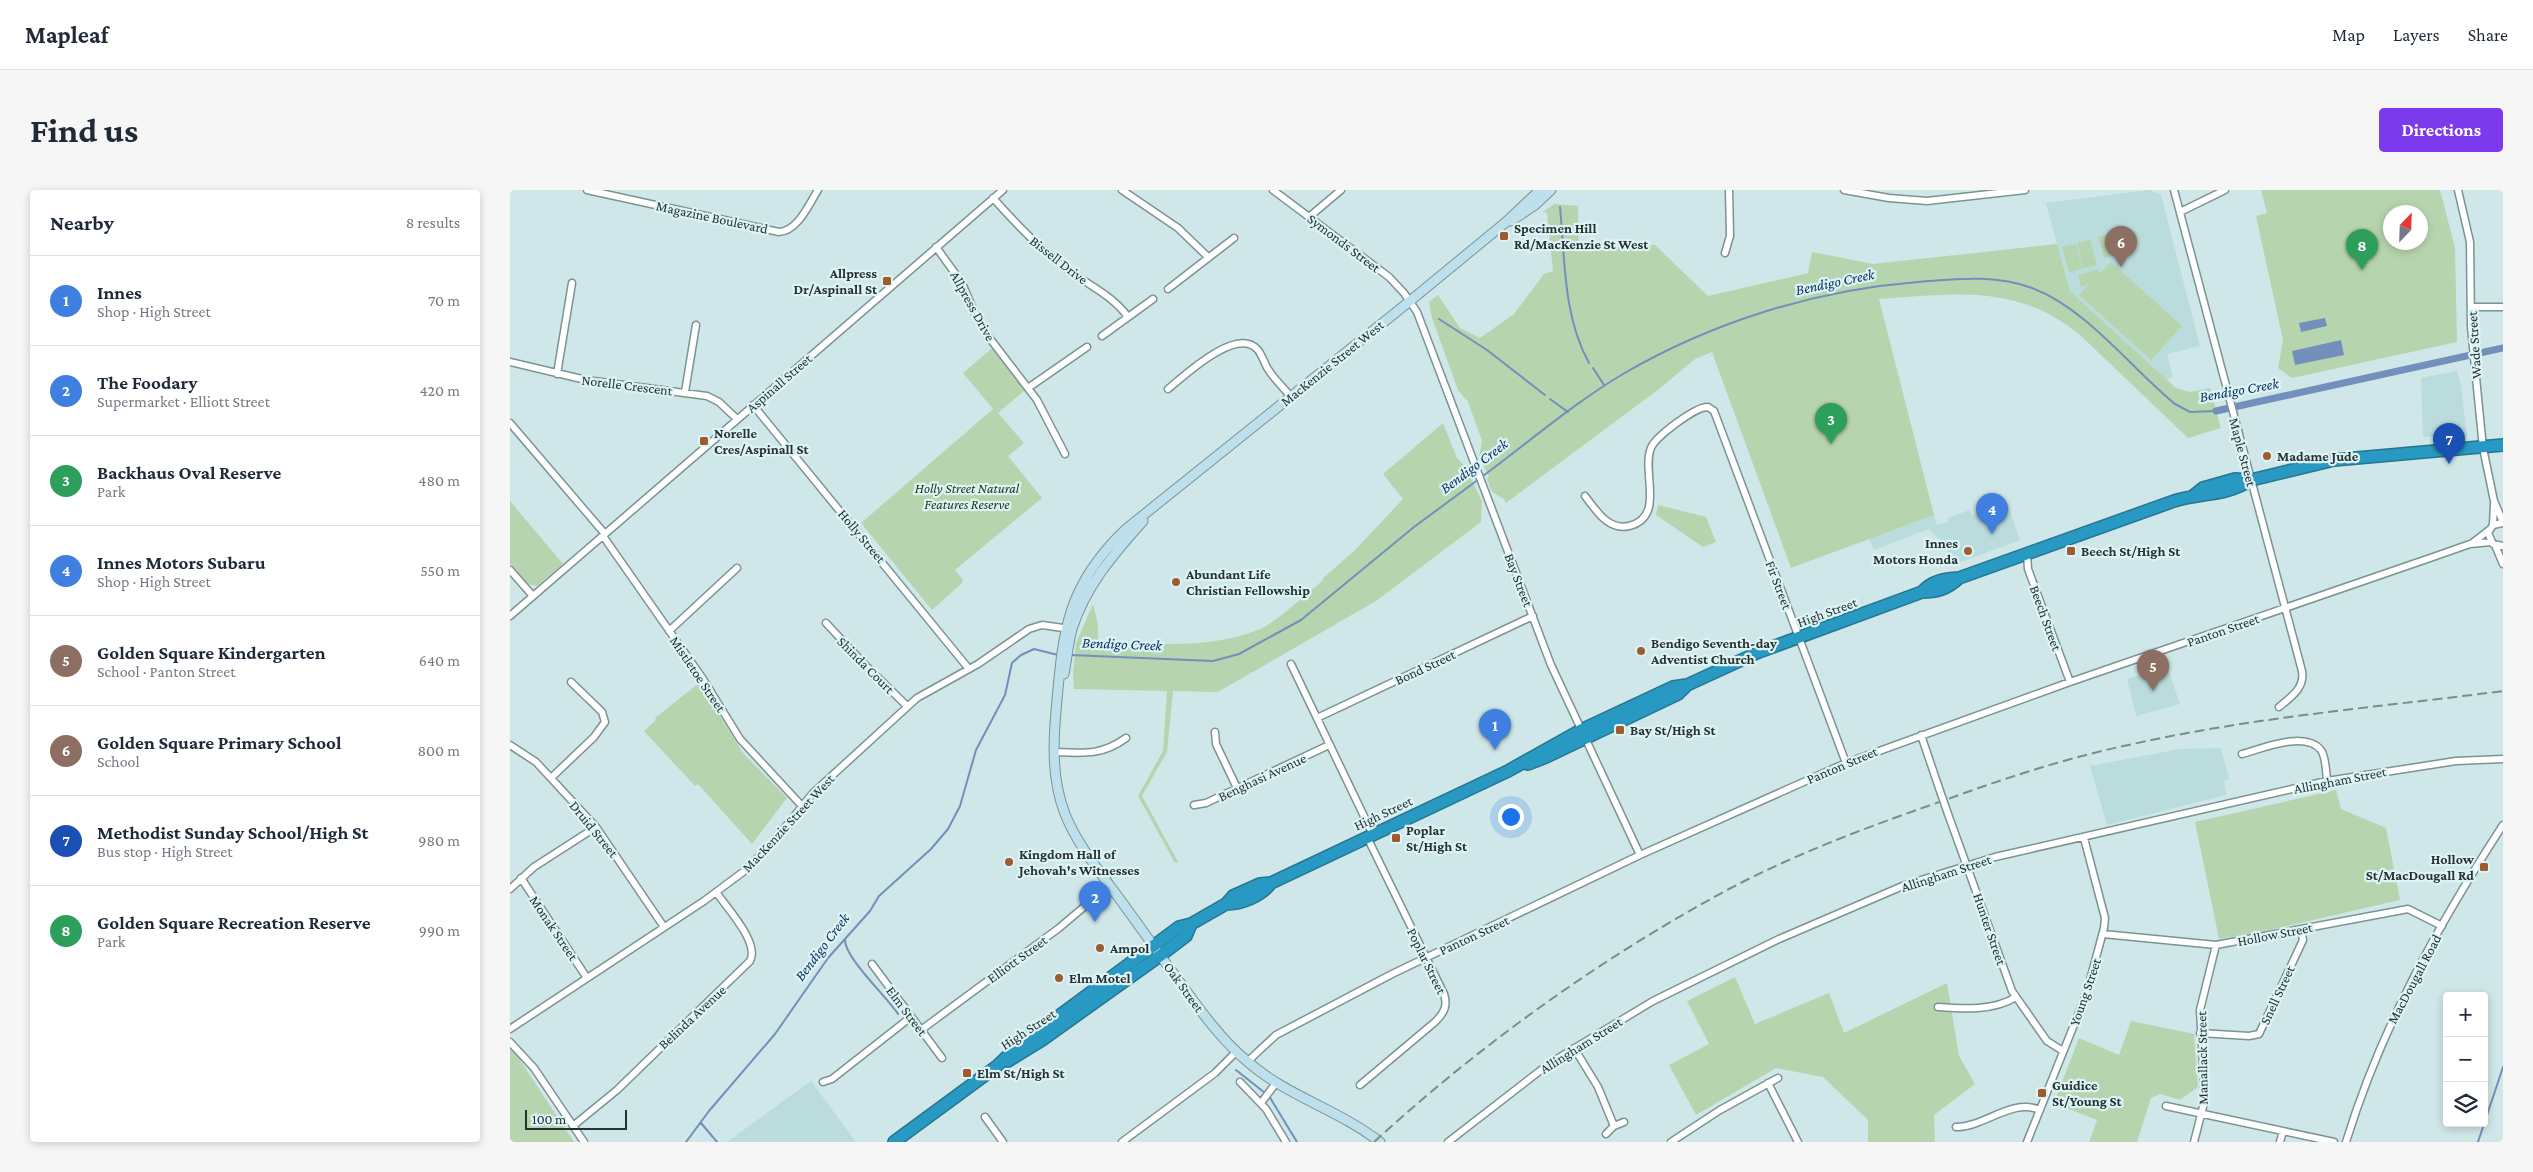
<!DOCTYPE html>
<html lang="en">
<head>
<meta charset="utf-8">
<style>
	:root { --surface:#fff; --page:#f6f6f7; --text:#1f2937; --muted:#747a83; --line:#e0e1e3; --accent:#7c3aed }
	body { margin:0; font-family:"Crimson Pro",serif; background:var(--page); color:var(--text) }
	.controls { position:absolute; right:15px; bottom:15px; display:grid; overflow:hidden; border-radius:5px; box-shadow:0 2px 8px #0003 }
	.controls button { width:45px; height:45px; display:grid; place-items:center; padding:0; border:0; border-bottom:1px solid var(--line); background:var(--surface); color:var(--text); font:25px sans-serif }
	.compass { position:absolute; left:1873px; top:15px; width:45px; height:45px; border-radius:50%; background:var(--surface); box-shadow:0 2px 8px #0003; rotate:23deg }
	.scale { position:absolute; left:15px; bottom:12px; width:102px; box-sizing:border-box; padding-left:5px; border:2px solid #283131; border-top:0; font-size:14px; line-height:18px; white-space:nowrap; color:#283131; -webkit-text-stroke:4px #dcf4f5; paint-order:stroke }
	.you { position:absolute; left:1000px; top:626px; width:18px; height:18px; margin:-12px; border:4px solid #fff; border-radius:50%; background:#1a73e8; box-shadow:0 0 0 8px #1a73e833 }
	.badge { display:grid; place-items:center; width:32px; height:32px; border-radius:50%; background:var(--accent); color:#fff; font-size:16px; font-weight:700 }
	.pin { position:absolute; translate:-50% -41px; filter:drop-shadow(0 1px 2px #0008) }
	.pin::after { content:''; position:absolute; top:26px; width:18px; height:15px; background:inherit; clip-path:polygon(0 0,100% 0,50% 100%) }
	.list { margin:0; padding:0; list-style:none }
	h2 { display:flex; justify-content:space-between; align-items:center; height:65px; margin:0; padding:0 20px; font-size:21px }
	h2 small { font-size:16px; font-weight:400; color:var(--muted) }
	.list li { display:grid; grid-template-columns:32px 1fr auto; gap:15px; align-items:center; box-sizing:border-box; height:90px; padding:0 20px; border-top:1px solid var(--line) }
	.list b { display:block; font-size:19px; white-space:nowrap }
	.list p { margin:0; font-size:16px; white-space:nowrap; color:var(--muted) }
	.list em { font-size:16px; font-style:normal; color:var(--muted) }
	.icon { flex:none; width:28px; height:28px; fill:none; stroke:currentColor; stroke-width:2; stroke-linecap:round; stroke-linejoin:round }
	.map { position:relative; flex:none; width:1993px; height:952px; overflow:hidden; border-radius:5px }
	header { display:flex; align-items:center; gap:30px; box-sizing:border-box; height:70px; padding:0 25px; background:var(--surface); border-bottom:1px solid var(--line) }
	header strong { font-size:24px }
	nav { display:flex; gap:28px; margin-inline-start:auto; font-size:18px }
	.intro { display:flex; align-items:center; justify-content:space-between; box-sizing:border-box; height:120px; padding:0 30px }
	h1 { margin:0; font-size:35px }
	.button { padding:12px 22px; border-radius:5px; background:var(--accent); color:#fff; font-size:18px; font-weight:700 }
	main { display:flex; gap:30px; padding:0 30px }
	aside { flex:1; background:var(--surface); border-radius:5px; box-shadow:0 2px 8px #0003 }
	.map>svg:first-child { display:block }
</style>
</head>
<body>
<header>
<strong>Mapleaf</strong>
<nav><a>Map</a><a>Layers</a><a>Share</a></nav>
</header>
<div class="intro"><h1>Find us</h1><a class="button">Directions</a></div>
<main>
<aside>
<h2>Nearby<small>8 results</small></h2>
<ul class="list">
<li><span class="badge" style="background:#3f7fe0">1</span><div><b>Innes</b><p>Shop · High Street</p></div><em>70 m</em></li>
<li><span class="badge" style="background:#3f7fe0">2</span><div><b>The Foodary</b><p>Supermarket · Elliott Street</p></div><em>420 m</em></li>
<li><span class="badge" style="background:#2e9e5b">3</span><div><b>Backhaus Oval Reserve</b><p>Park</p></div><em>480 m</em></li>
<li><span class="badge" style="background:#3f7fe0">4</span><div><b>Innes Motors Subaru</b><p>Shop · High Street</p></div><em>550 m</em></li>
<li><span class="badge" style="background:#8d6e63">5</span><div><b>Golden Square Kindergarten</b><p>School · Panton Street</p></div><em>640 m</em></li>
<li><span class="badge" style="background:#8d6e63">6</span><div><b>Golden Square Primary School</b><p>School</p></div><em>800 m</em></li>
<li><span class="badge" style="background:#1a4fb4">7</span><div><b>Methodist Sunday School/High St</b><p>Bus stop · High Street</p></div><em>980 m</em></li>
<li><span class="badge" style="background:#2e9e5b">8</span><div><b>Golden Square Recreation Reserve</b><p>Park</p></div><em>990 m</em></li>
</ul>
</aside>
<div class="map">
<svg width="1993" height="952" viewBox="0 0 1993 952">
	<rect width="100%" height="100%" fill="#cfe7e8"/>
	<path fill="#badcdc" d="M1640,0L1651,5L1690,156L1657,164L1663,187L1657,190L1560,101L1536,13Z
		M1947,181L1951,196L1957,246L1913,247L1911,188Z
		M1498,315L1510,350L1443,375L1435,355L1419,339L1364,360L1359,349L1424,325L1427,335L1438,332L1437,328L1460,320L1462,326Z
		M1657,476L1670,514L1626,526L1617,489Z
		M1711,558L1719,589L1714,591L1716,605L1597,635L1580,576L1670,559Z
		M301,891L346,952H217Z"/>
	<path fill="#b6d5af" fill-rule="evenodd" d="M1751,0H1930L1945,58L1947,152L1782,188L1768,178L1773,150L1746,26L1757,23ZM1880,22H1910V52H1880Z
		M1044,14L1068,16L1069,59L1145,55L1198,106L1298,83L1302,62L1363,74L1547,54L1560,101L1666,198L1680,202L1700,198L1711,238L1678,248L1569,144C1506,93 1444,104 1369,109L1424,325L1281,378L1202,162L1185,169L1149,199L996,313L994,309L982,302L977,289L979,287L969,267L972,251L958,212L948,200L922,128L919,112L928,105L950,138L970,148L1004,124L1034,84L1043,81L1037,23L1033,22Z
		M1605,42L1611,63L1594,68L1588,47Z
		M1580,50L1587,75L1573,79L1567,53Z
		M1566,54L1572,79L1559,82L1552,57Z
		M1601,72L1672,136L1641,170L1569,105L1581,92L1571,98L1568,85L1588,79L1590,83Z
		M482,158L515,200L488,223L514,253L498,266L532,308L445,380L453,390L452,393L422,420L351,333L483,219L453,183Z
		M933,233L947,268L963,284L961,289L972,311L971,332L866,411L708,502L663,501L657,562L632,606L668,672L665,673L628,606L653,561L657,501L564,499L563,484L566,453L583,414L588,434V450C640,454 700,460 750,439C765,433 799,402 813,390L812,389L844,361L893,309L873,284Z
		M0,311L53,374L27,396L18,394L0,374Z
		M1148,315L1196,327L1206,352L1193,357L1146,325Z
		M189,493L233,563L277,608L242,654L188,594L185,596L134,541L146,530L145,528Z
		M1826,600L1831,619L1876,638L1890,710L1747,743L1709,749L1685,632Z
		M1225,787L1245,834L1319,803L1334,843L1437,793L1449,866L1465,894L1424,925L1425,952H1358V930L1313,887L1266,878L1186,925L1159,875L1199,854L1177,811Z
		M1621,831L1684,844L1688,897L1670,910L1650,904L1641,908L1627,952H1579L1587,930L1544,913L1569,848L1609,865Z
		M0,859L6,864L64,952H0Z"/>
	<path fill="#7290bb" d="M1815,128L1817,136L1791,142L1789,133Z
		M1831,150L1834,165L1785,175L1782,161Z"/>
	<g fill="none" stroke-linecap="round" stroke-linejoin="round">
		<path stroke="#7290bb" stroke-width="2" d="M1050,17C1055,70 1053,126 1079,173
			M929,129L977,160L1035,205
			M1083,178L1094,195
			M1040,209L1058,222
			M973,286C1019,252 1064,213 1113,184C1202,132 1305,100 1408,92C1447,89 1485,84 1522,98C1577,119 1620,177 1665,214L1680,222L1706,221
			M560,465L703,471L729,464L791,430L904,337L969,289
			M335,750C335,768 376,806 388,824
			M726,880L755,903
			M759,906L787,952
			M191,933L207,952
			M176,952L199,921L265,844L318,768L360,721L369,706L421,659L438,639L450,616L466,560L495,505L502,473L511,465L524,459L548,465
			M1968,952L1993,877"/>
		<path stroke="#7290bb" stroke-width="7" d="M1706,221L1993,158"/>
		<g stroke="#7c9293" stroke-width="9">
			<path id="street" d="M77,0L269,42C288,41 299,14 308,0
				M612,0L668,38L698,67
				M763,0L879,87L894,103L907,122L1041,475L1130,665
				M1334,0L1379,8L1417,11L1515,0
				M1664,0L1792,481C1795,498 1781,507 1769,517
				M1948,0L1960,52L1961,137L1973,258L1984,311L1993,332
				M483,8C506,34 530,59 558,80C579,95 603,106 618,127
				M1670,22L1715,0
				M799,27L831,0
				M426,57L452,93L465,124L478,146L527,210L555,264
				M1215,63L1220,46L1219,0
				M658,99L724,48
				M1961,117H1993
				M592,146L643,109
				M0,172L76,190L197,206L209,212L227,229
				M47,184L62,93
				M518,198L577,157
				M658,199C675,185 726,137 747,159C752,164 754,173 758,179C764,189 773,197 780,206
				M175,202L186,135
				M243,215L459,479
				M0,233L95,344
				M1075,306C1086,320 1098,341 1119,336C1156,327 1131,282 1141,258C1145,247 1186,216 1198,217L1204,221L1336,573
				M1993,333L1983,335L1978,343L1983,354L1993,356
				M1983,335L1984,314
				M93,346L193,489L230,549L292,616
				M1961,354L1979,340
				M1985,355L1993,374
				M1517,364L1518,379L1560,492
				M0,380L23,406
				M0,426L493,0
				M316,433L358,478L397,516
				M159,441L227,378
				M781,474L863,645
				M807,528L1023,426
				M705,542L706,554L727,598
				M1411,545L1430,601
				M0,555L26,572L86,637L154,737
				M544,562C573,563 591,566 616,548
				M1732,564C1751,559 1795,540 1811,560C1816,567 1816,582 1817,591
				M41,588L84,547L95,532L92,522L61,492
				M684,615L696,613L819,555
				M1438,624L1502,801L1537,851L1553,861
				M11,688L77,788
				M0,699L24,677L86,637
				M1593,744L1706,755L1898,719L1932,736
				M362,774L432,868
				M1428,817C1452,819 1484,821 1506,807
				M0,839L194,711L233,682L259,657L303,603L407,508L468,474L519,439L532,435L560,439
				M411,840L549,738L600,695
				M1690,843L1739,846L1749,844L1793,750L1791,739
				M0,852L24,878L74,952
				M1064,858L1088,897L1104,936
				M737,872L766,845L882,784L1130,665L1336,573L1560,492L1923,367L1960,354L1981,352
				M313,892L322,889L401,827
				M730,892L756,919L776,952
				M1258,893L1288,952
				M850,895L925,832C934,823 938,816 934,804L857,647
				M751,913L766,893
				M1656,916L1824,952
				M475,927L493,952
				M63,936L107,900L240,771C250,753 217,718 206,702
				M1446,937C1475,937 1501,908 1530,920
				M1096,944L1104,936L1114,932
				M612,952L705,883L726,862
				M938,952L1040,873L1143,811L1269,749L1395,695L1485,667L1817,591L1946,571L1993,569
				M1161,952L1210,920L1268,888
				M1517,952L1576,805L1594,738L1595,728L1574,648
				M1684,952L1695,909L1690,820L1706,755
				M1770,952L1773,941
				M1836,952C1871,838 1928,735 1993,635"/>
		</g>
		<g stroke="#7c9293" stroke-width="11">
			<path id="secondary" d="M1001,31L1025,15L1041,0
				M554,484C557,469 558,454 562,439C576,395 604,364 633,331
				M870,952C829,920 777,906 738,872C703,843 679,803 652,768C635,744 618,720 600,696C583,673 566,651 555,624C542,590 543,556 546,521C553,443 555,397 616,339L900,111L996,32L1030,0"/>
		</g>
		<g stroke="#27758f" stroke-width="14">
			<path id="highway" d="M1683,306L1693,298L1725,289L1741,290L1824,270L1993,255
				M1412,402C1422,391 1434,389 1449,388L1664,311C1690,303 1717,306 1741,290
				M1018,574L1036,567L1168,504L1177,495
				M716,714C732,714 751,706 761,693
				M498,871L532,850L651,765L676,746L681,734
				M384,952L486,877L507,857L669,737L681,734L716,714L723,706L750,694L761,693L998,581L1071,540L1163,497L1177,495L1249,462L1412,402C1427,402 1437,399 1449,388"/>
		</g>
		<use href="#street" stroke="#fff" stroke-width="6"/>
		<use href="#secondary" stroke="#bee0ed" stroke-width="9"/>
		<use href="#highway" stroke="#2799c2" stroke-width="11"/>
		<path stroke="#7b8c8c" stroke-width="2" stroke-dasharray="10 5" stroke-linecap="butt" d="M864,952C971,854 1091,768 1219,699C1289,662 1363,635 1438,609C1498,587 1560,567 1623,554C1744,527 1870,517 1993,501"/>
		<g stroke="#7c9293" stroke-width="9" stroke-linecap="butt">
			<path id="street-bridge" d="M1430,601L1438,624"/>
		</g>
		<use href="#street-bridge" stroke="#fff" stroke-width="6"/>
	</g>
	<g fill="#9f5a2d" stroke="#dcf4f5" stroke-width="2">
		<rect x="989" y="41" width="10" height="10" rx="2.5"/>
		<rect x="372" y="86" width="10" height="10" rx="2.5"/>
		<rect x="189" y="246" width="10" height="10" rx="2.5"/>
		<circle cx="1757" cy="266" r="5"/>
		<circle cx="1458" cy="361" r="5"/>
		<rect x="1556" y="356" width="10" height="10" rx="2.5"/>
		<circle cx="666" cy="392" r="5"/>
		<circle cx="1131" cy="461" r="5"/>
		<rect x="1105" y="535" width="10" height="10" rx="2.5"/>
		<rect x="881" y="643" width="10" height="10" rx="2.5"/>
		<circle cx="499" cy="672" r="5"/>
		<rect x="1969" y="672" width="10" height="10" rx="2.5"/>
		<circle cx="590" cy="758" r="5"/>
		<circle cx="549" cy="788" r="5"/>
		<rect x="452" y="878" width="10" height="10" rx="2.5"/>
		<rect x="1527" y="898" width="10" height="10" rx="2.5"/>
	</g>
	<g text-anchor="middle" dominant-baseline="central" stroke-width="4.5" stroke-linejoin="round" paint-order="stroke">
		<g font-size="14" fill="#283131" stroke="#dcf4f5">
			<text transform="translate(202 27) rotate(12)">Magazine Boulevard</text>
			<text transform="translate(834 53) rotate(37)">Symonds Street</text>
			<text transform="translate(549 70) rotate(38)">Bissell Drive</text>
			<text transform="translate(463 116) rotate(61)">Allpress Drive</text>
			<text transform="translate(1964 155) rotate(-94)">Wade Street</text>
			<text transform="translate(822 173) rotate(-39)">MacKenzie Street West</text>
			<text transform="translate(269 193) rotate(-41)">Aspinall Street</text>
			<text transform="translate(117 195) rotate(7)">Norelle Crescent</text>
			<text transform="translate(1733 262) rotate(75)">Maple Street</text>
			<text transform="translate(352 346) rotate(50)">Holly Street</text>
			<text transform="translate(1009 390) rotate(69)">Bay Street</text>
			<text transform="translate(1269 395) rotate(69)">Fir Street</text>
			<text transform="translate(1317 422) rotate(-20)">High Street</text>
			<text transform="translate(1536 428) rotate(70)">Beech Street</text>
			<text transform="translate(1713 440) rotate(-19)">Panton Street</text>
			<text transform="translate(356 475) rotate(45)">Shinda Court</text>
			<text transform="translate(915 477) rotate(-25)">Bond Street</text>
			<text transform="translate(188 484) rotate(56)">Mistletoe Street</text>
			<text transform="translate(1332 575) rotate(-23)">Panton Street</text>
			<text transform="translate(752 587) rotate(-25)">Benghasi Avenue</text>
			<text transform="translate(1830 590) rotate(-11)">Allingham Street</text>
			<text transform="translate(873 623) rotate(-25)">High Street</text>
			<text transform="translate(278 633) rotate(-47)">MacKenzie Street West</text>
			<text transform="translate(84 639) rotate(51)">Druid Street</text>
			<text transform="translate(1436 683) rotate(-18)">Allingham Street</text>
			<text transform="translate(44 738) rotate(56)">Monak Street</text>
			<text transform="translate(1480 739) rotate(71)">Hunter Street</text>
			<text transform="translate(1765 744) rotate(-11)">Hollow Street</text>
			<text transform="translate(964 745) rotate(-25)">Panton Street</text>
			<text transform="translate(507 769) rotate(-36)">Elliott Street</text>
			<text transform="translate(917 771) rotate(64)">Poplar Street</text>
			<text transform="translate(1904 789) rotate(-62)">MacDougall Road</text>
			<text transform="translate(674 797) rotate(54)">Oak Street</text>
			<text transform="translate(1575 802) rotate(-71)">Young Street</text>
			<text transform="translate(1767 805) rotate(-65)">Snell Street</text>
			<text transform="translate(397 821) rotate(53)">Elm Street</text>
			<text transform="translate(182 827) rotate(-43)">Belinda Avenue</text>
			<text transform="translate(518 839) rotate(-33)">High Street</text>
			<text transform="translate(1071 855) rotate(-32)">Allingham Street</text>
			<text transform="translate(1692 868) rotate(-91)">Manallack Street</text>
		</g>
		<g font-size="14" font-weight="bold" fill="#283131" stroke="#dcf4f5" text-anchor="start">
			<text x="1004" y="38">Specimen Hill<tspan x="1004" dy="16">Rd/MacKenzie St West</tspan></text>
			<text x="367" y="83" text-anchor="end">Allpress<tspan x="367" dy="16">Dr/Aspinall St</tspan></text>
			<text x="204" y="243">Norelle<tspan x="204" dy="16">Cres/Aspinall St</tspan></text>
			<text x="1767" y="266">Madame Jude</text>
			<text x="1448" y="353" text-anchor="end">Innes<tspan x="1448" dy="16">Motors Honda</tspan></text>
			<text x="1571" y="361">Beech St/High St</text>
			<text x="676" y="384">Abundant Life<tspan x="676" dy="16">Christian Fellowship</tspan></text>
			<text x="1141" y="453">Bendigo Seventh-day<tspan x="1141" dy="16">Adventist Church</tspan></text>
			<text x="1120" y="540">Bay St/High St</text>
			<text x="896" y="640">Poplar<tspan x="896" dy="16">St/High St</tspan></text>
			<text x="509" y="664">Kingdom Hall of<tspan x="509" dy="16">Jehovah's Witnesses</tspan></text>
			<text x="1964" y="669" text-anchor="end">Hollow<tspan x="1964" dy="16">St/MacDougall Rd</tspan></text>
			<text x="600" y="758">Ampol</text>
			<text x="559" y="788">Elm Motel</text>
			<text x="467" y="883">Elm St/High St</text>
			<text x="1542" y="895">Guidice<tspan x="1542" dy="16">St/Young St</tspan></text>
		</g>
		<g font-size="14" font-style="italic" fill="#14380b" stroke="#dcf4f5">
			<text x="457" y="298">Holly Street Natural<tspan x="457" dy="16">Features Reserve</tspan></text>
		</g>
		<g font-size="15" font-style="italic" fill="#032b5f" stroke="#dcf4f5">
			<text transform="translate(1325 92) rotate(-12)">Bendigo Creek</text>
			<text transform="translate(1729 200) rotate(-10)">Bendigo Creek</text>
			<text transform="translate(964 276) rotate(-37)">Bendigo Creek</text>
			<text transform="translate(612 454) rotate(2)">Bendigo Creek</text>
			<text transform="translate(312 757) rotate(-53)">Bendigo Creek</text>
		</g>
	</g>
</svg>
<div class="controls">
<button>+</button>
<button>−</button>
<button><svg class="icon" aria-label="layers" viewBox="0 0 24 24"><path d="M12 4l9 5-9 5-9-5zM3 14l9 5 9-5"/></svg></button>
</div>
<svg class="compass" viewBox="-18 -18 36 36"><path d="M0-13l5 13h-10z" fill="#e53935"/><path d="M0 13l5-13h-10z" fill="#747a83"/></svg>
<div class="scale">100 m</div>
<div class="you"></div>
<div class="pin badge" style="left:985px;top:560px;background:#3f7fe0">1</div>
<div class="pin badge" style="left:585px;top:732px;background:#3f7fe0">2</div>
<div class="pin badge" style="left:1321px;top:254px;background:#2e9e5b">3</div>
<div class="pin badge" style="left:1482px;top:344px;background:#3f7fe0">4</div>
<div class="pin badge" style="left:1643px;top:501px;background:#8d6e63">5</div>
<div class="pin badge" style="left:1611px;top:77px;background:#8d6e63">6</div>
<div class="pin badge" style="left:1939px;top:274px;background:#1a4fb4">7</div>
<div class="pin badge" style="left:1852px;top:80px;background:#2e9e5b">8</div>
</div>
</main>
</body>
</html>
